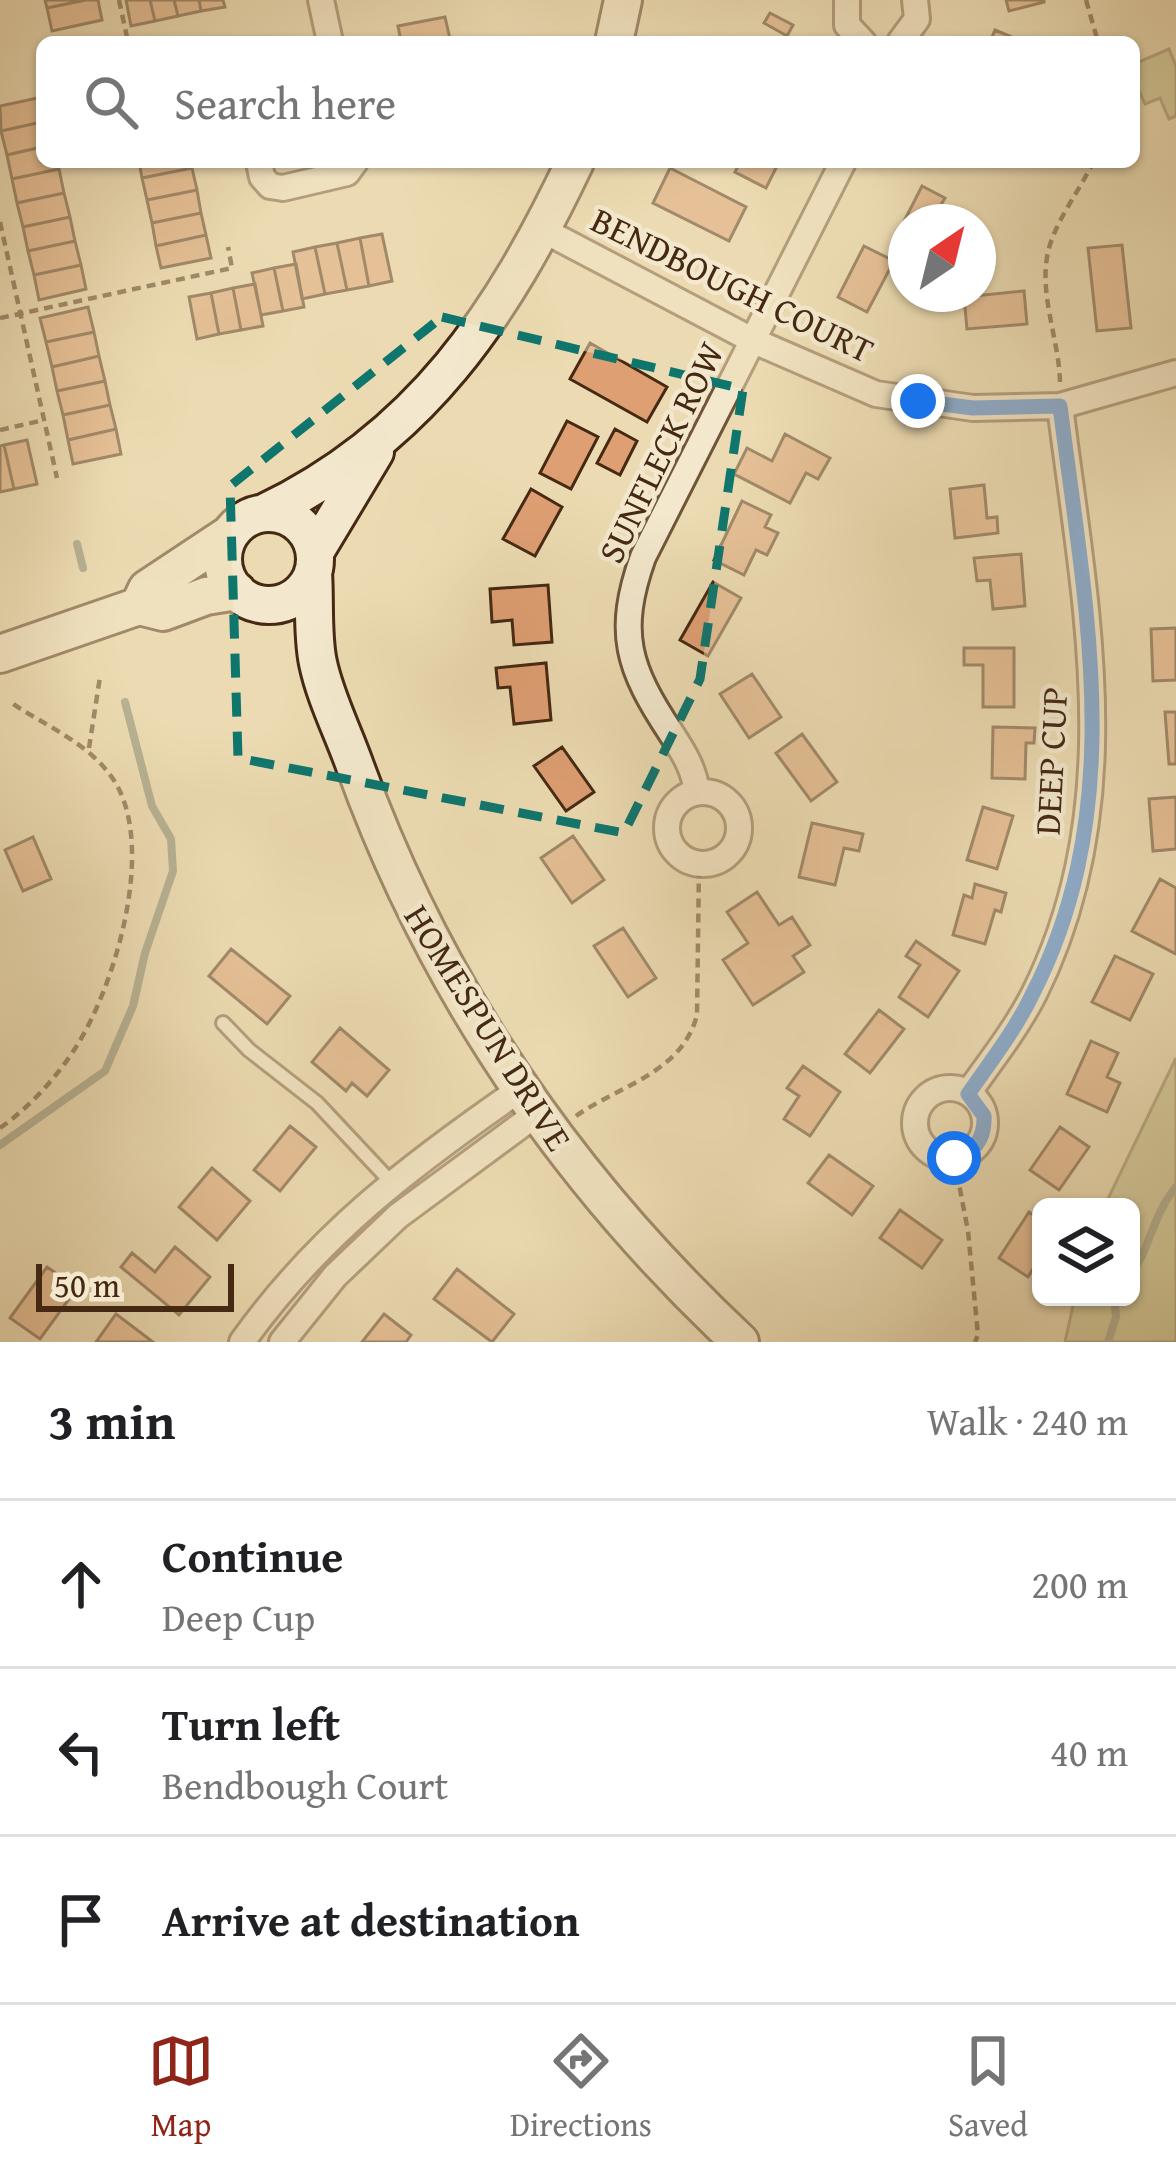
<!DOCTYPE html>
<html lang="en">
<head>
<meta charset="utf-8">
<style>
	:root { --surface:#fff; --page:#f6f6f6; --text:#202124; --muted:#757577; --line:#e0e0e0; --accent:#8f2418 }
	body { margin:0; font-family:"Gentium Book Plus",serif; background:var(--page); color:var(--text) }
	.controls { position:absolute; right:36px; bottom:36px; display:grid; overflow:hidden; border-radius:18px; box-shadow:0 3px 9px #0004 }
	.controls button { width:108px; height:108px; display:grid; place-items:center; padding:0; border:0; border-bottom:3px solid var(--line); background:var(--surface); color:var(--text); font:60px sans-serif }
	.compass { position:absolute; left:888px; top:204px; width:108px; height:108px; border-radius:50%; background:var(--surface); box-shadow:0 3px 9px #0004; rotate:35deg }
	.scale { position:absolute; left:36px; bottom:30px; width:198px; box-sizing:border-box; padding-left:12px; border:6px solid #452913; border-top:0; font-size:33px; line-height:42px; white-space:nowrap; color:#452913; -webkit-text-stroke:9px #f3e8cd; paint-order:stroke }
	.stop { position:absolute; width:36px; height:36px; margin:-27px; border:9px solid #1a73e8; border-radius:50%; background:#fff }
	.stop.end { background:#1a73e8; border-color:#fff; box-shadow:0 3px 12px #0008 }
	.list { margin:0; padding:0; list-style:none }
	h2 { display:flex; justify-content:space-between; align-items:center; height:156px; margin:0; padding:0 48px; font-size:51px }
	h2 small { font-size:39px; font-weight:400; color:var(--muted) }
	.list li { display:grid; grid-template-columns:78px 1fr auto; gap:36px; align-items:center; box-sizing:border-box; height:168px; padding:0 48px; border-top:3px solid var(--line) }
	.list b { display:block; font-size:45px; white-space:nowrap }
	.list p { margin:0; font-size:39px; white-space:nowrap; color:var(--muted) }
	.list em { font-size:39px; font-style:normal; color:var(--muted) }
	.icon { flex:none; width:66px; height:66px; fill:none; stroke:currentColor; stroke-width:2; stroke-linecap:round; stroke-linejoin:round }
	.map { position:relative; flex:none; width:1176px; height:1342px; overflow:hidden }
	.search { position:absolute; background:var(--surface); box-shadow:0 3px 9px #0004; left:36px; right:36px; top:36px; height:132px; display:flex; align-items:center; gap:30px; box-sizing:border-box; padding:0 42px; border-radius:18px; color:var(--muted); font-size:45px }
	.sheet { height:660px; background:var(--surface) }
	nav { display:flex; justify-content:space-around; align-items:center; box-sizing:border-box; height:168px; border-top:3px solid var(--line); background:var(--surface); font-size:33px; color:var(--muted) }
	nav a { display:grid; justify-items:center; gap:6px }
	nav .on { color:var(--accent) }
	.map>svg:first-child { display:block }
</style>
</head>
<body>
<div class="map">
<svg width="1176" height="1342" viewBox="0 0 1176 1342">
	<rect width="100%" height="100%" fill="#ecdbb2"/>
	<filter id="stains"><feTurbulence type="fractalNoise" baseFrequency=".00167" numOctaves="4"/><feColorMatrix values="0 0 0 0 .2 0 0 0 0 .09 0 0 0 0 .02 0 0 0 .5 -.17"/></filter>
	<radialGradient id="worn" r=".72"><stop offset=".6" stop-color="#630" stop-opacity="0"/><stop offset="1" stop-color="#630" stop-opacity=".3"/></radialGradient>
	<path fill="#bebe88" stroke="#82744e" stroke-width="3" d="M1169,49L1176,66V116L1169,119L1160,98L1145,104L1134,79V64Z
		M1176,1058V1342H1065L1075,1297H1131V1207H1104Z"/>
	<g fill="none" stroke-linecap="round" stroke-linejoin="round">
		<path stroke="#77816e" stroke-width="8" d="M77,544L83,568
			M0,1145L105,1071L133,1006L145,953L173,871L171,839L152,806L125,702
			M1131,1273C1149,1253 1152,1215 1176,1187
			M1108,1342L1116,1317L1114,1297"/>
	</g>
	<path fill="#de9f73" stroke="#452913" stroke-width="3" d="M45,0H86L47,8Z
		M86,0H98L102,20L52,31L47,8Z
		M126,0H150L155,21L131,26Z
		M150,0H174L178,16L155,21Z
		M174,0H199L201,11L178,16Z
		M199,0H223L225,7L201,11Z
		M1006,0H1044V2L1009,11Z
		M770,13L793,25L787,36L764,23Z
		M445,17L450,39L401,42L398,26Z
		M995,30L1024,42H990Z
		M42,97V122L1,131L0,106Z
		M42,122V147L7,155L1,131Z
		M42,147V162H57L59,169L12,179L7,155Z
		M139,162H191L192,168L142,178Z
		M740,162H779L766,188L735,172Z
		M192,168L197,190L147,200L142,178Z
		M670,168L746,207L729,241L653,203Z
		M59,169L64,193L17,203L12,179Z
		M922,186L945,198L939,208L947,212L942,222H906V248L894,241Z
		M197,190L201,213L152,223L147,200Z
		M64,193L70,217L23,227L17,203Z
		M201,213L206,235L156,246L152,223Z
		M70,217L75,241L28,251L23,227Z
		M382,234L392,281L369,286L360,238Z
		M206,235L211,258L161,268L156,246Z
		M360,238L369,286L347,290L337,243Z
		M75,241L81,265L34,275L28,251Z
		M337,243L347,290L325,294L315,247Z
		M1122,245L1131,328L1097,331L1088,248Z
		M864,246L894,261L867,312L838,297Z
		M315,247L325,294L302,299L293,252Z
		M296,264L304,307L283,311L274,268Z
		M81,265L86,289L39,300L34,275Z
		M274,268L283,311L261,315L252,273Z
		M255,284L263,326L241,330L233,288Z
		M233,288L241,330L219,334L211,293Z
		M1024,291L1027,324L967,329L964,297Z
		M211,293L219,334L197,339L189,297Z
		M88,307L94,332L46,342L40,318Z
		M94,332L99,356L52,367L46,342Z
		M590,343L667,387L647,422L570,379Z
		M99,356L105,381L57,391L52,367Z
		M105,381L110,405L63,415L57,391Z
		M110,405L116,429L68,440L63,415Z
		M567,421L598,437L571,489L540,473Z
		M116,429L121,454L73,464L68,440Z
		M615,429L637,441L620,475L597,463Z
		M785,434L830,458L818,479L806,473L790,503L734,474L747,448L772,461Z
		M27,440L37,484L14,489L4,445Z
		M4,445L14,489L0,492V446Z
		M984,485L987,518L997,517L998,533L955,538L950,489Z
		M531,489L562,507L535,556L503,539Z
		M742,501L771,515L765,527L778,533L767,555L756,550L744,575L714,560Z
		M1021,554L1025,606L993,609L990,580L977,581L974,558Z
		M713,582L741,598L708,656L680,640Z
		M548,585L552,642L514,645L512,620L492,622L490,589Z
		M1176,628V680L1153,681L1151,629Z
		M964,648H1014V707H983V665H964Z
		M546,663L551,720L514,724L510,687L498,688L496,668Z
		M752,674L781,717L749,738L720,694Z
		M1165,712H1176V764H1169Z
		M993,727L1035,728L1034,743H1026L1025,779L992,778Z
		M802,734L837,782L811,801L776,753Z
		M562,747L594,792L566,811L534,766Z
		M1176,797V849L1153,851L1149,799Z
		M983,807L1013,816L997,869L967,860Z
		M812,823L863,834L859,851L844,848L835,885L799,877Z
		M573,836L604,880L572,903L541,858Z
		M33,837L51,879L23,891L5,850Z
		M1160,879L1176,888V954L1132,931Z
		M975,884L1006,893L1001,912L995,910L985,944L953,935L964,895L972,898Z
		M757,892L779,925L792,917L810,945L793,956L804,972L753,1005L723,960L748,943L727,912Z
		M623,928L656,978L628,997L594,946Z
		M916,941L959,971L928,1017L899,997L920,965L906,956Z
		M231,949L290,996L267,1024L209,976Z
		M1115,956L1153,974L1130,1020L1092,1002Z
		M879,1010L904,1029L870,1073L845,1054Z
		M340,1028L389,1070L367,1096L352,1083L346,1091L312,1062Z
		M1091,1041L1118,1053L1107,1077L1120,1083L1107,1112L1067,1094Z
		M803,1066L840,1092L810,1136L784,1119L799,1096L787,1088Z
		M290,1126L316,1147L280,1191L254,1170Z
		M1060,1127L1089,1147L1059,1190L1030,1170Z
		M829,1155L873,1186L852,1215L808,1183Z
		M212,1168L250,1201L217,1240L179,1207Z
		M900,1210L942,1240L922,1268L880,1238Z
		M1029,1212L1041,1220V1256L1028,1277L999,1258Z
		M175,1247L210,1277L179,1315L121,1267L132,1253L155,1272Z
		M47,1267L77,1288L40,1339L10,1318Z
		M457,1269L514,1314L492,1342L434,1299Z
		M116,1314L153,1342H96Z
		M384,1314L411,1335L406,1342H362Z"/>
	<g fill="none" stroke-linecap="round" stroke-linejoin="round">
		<g stroke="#6f563b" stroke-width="18">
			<path id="lane" d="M223,1023L249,1050L317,1103L391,1182"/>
		</g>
		<g stroke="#6f563b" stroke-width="30">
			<path id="street" d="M321,0L330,42
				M847,0V25L863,42
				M900,42L917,19L915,0
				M259,162L262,177L270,186L283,188L347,173L355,162
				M543,230L754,341L876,394L973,408L1060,406L1176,373
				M667 828a36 36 0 1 1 72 0a36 36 0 1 1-72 0Z
				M697,792C694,769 684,753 671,733C628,668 616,633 643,557L843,162
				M915 1123a35 35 0 1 1 70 0a35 35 0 1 1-70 0Z
				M968,1093C991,1061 1016,1029 1034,994C1129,804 1085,606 1060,406
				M242,1342C319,1234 411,1165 519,1090
				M282,1342L335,1276L398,1216L535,1115"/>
		</g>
		<g stroke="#452913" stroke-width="42">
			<path id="secondary" d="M614,42L623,0
				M264,513C421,438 503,314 575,162
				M223 559a46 46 0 1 1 92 0a46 46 0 1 1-92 0Z
				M315,552L375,452
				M313,572C315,601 312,635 318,663C325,697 343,732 355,766C436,990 566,1179 740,1342
				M139,606L147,589L230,534
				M0,654L139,606L163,612L206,596L237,591"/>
		</g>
		<path stroke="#452913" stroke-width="4.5" stroke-dasharray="9 6" stroke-linecap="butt" d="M119,0L128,42
			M1086,0L1098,42
			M0,222L57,478
			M0,318L232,268L228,247
			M1060,382C1059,335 1034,285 1052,239C1062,212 1081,188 1093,162
			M0,430L44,420
			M89,748L100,677
			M576,1116C620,1085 682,1073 697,1015L699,865
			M0,1128C29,1108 57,1077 76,1047C115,986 156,849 115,782C92,745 48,727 13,704
			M954,1158L968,1231L978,1335L975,1342"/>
		<use href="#lane" stroke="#f3e8cd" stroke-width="12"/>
		<use href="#street" stroke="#f3e8cd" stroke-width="24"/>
		<use href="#secondary" stroke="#f3e8cd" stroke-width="36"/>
	</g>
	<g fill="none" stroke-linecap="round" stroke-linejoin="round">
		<path stroke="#1a73e8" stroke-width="15" d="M918,401L973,408L1060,406C1085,606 1129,804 1033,993C1016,1029 991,1061 968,1094L984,1116C985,1138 975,1152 954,1158"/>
	</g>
	<path d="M0 0H1176V1342H0ZM442,317L743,389L700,679L624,833L238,758L230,486Z" fill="#ecdbb2" fill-opacity=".55" fill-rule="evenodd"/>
	<path fill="none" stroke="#0f766e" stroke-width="9" stroke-dasharray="24 15" stroke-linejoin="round" d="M442,317L743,389L700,679L624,833L238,758L230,486Z"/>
	<g text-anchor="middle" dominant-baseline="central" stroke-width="9" stroke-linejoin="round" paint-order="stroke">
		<g font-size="36" fill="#452913" stroke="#f3e8cd">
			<text transform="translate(733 284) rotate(26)">BENDBOUGH COURT</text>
			<text transform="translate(660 452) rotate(-64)">SUNFLECK ROW</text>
			<text transform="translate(1050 761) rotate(-87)">DEEP CUP</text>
			<text transform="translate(489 1027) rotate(58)">HOMESPUN DRIVE</text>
		</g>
	</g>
	<rect width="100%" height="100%" filter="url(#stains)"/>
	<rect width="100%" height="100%" fill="url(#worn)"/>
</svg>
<div class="controls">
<button><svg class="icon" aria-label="layers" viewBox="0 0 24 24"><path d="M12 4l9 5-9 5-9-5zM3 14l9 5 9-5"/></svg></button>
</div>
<svg class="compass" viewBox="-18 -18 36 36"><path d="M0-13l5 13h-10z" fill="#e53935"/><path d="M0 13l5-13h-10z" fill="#757577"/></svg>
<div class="scale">50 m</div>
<div class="stop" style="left:954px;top:1158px"></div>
<div class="stop end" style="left:918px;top:401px"></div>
<div class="search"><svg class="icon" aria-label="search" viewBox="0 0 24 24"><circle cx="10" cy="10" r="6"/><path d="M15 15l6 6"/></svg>Search here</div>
</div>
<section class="sheet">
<h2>3 min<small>Walk · 240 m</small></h2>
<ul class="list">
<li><svg class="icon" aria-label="ahead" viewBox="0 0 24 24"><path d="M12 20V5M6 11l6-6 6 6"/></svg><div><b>Continue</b><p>Deep Cup</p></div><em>200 m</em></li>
<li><svg class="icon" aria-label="left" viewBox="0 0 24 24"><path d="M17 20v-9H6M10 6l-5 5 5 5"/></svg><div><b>Turn left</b><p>Bendbough Court</p></div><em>40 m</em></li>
<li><svg class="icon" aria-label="arrive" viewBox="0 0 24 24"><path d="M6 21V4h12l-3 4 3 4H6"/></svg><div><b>Arrive at destination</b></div></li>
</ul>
</section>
<nav>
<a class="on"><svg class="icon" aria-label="map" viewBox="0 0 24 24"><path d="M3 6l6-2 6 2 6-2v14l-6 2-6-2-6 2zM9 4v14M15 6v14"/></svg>Map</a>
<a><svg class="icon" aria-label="directions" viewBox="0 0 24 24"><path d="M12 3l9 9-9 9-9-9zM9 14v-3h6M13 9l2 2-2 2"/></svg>Directions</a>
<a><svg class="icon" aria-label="saved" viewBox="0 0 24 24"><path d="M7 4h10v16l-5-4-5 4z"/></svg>Saved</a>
</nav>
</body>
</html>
